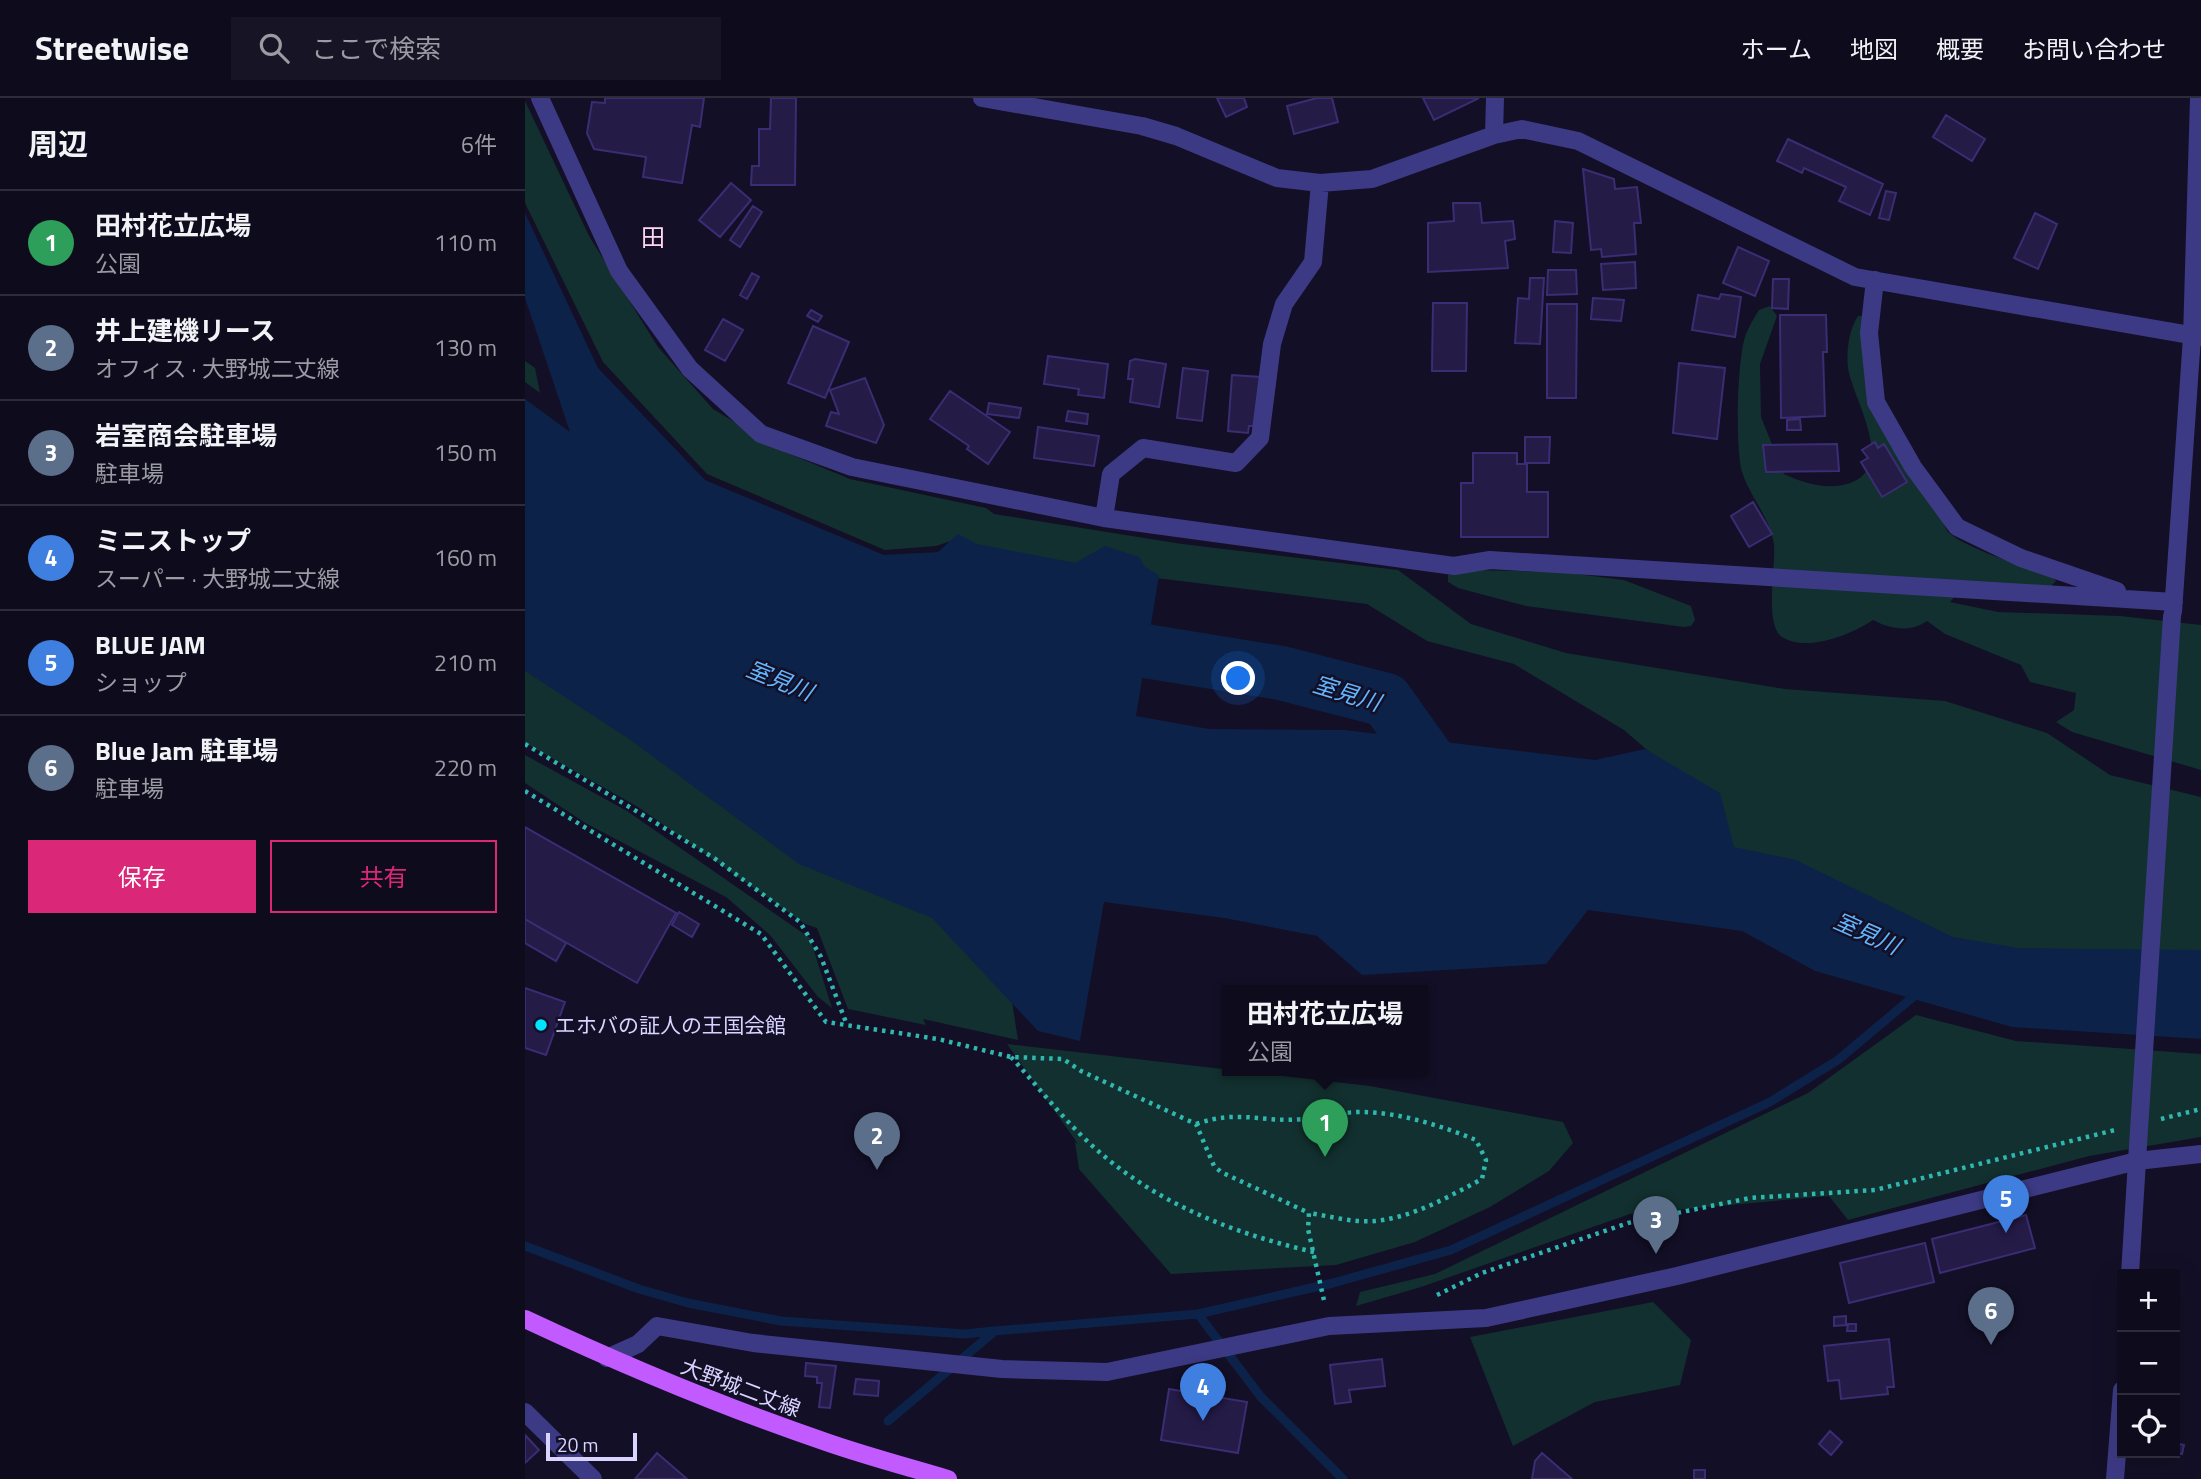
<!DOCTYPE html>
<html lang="ja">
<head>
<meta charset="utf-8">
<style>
	:root { --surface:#0e0b1c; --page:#171425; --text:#f1f3f6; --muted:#9b9ba3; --line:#2e2b3b; --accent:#db2777 }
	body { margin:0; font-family:"Titillium Web","Noto Sans JP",sans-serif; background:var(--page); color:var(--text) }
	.controls { position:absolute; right:21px; bottom:21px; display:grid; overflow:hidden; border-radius:0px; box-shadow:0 7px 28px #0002 }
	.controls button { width:63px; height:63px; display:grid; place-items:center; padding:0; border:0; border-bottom:2px solid var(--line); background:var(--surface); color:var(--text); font:35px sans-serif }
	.scale { position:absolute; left:21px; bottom:18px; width:91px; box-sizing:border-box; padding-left:7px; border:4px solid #d9d4ff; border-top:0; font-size:19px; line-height:24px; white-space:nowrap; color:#d9d4ff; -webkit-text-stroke:5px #130f26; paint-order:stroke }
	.you { position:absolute; left:714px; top:581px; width:24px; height:24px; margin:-18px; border:5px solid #fff; border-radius:50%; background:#1a73e8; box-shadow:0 0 0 10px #1a73e833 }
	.badge { display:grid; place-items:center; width:46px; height:46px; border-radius:50%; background:var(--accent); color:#fff; font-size:23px; font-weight:700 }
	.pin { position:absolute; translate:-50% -58px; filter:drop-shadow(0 2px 4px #0008) }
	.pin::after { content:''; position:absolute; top:37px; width:24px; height:21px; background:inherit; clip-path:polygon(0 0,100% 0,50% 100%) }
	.popup { position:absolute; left:697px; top:887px; width:206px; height:91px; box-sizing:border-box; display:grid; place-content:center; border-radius:0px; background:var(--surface); filter:drop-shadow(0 2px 5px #0005); font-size:23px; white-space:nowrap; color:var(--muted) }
	.popup b { font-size:26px; color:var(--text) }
	.popup::after { content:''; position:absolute; left:50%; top:100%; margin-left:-14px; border:14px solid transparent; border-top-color:var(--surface) }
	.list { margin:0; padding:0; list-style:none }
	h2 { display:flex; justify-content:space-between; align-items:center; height:91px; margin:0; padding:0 28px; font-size:30px }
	h2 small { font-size:23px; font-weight:400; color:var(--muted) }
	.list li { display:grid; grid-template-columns:46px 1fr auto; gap:21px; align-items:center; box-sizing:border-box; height:105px; padding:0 28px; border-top:2px solid var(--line) }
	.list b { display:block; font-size:26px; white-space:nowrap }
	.list p { margin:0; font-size:23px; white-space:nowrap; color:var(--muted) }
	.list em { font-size:23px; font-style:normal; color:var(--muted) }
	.actions { display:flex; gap:14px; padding:21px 28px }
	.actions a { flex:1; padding:16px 0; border:2px solid var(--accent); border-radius:0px; text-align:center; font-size:24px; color:var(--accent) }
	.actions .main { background:var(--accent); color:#fff }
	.icon { flex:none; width:38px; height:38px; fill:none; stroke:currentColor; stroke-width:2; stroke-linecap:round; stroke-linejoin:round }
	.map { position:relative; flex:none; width:1676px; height:1381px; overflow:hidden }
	header { display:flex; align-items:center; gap:42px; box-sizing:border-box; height:98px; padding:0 35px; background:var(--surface); border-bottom:2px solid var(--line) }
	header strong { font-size:33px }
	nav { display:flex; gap:38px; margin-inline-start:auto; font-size:24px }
	.search { width:490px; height:63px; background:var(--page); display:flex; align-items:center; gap:18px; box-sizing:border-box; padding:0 24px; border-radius:0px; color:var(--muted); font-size:26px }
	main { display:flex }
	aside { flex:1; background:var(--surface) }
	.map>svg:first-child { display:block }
</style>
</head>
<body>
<header>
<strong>Streetwise</strong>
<div class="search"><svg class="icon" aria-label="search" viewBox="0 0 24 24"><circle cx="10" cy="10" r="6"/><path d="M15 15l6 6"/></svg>ここで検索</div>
<nav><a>ホーム</a><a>地図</a><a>概要</a><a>お問い合わせ</a></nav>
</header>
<main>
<aside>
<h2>周辺<small>6件</small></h2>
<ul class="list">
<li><span class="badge" style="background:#2e9e5b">1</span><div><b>田村花立広場</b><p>公園</p></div><em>110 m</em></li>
<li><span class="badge" style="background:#5c6f8a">2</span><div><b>井上建機リース</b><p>オフィス · 大野城二丈線</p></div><em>130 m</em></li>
<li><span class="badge" style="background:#5c6f8a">3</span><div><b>岩室商会駐車場</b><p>駐車場</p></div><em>150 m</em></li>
<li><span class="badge" style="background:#3f7fe0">4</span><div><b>ミニストップ</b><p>スーパー · 大野城二丈線</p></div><em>160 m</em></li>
<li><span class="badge" style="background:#3f7fe0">5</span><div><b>BLUE JAM</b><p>ショップ</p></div><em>210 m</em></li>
<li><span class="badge" style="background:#5c6f8a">6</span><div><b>Blue Jam 駐車場</b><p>駐車場</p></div><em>220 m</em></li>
</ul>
<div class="actions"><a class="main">保存</a><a>共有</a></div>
</aside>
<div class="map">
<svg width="1676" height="1381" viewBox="0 0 1676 1381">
	<rect width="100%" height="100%" fill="#130f26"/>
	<path fill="#12302f" d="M0,3L64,138L133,249L188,311L260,354L325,381L461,410L469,416L657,446L873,472L946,526L1041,555L1260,591L1420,603L1522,635L1585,677L1676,699V865L1428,853L1195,757L1181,703L1099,632L989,566L902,543L842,506L558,471L426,443L411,448L360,452L182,376L78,264L0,105Z
		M1245,208L1252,218L1235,266L1236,319L1259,376C1278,385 1301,392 1322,386C1374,371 1328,302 1323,270C1321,254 1324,231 1333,218H1340L1343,279L1423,434C1445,453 1498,467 1527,478L1531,483L1524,490L1432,496L1425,504L1473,514L1595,518L1676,527V672L1547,634L1531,624L1549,612L1551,595L1505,584L1496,567L1420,536L1402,523C1385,535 1365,531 1348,522C1327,536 1282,555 1257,539C1239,528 1251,467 1249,447C1246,421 1225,399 1217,374C1210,351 1212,258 1221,236C1224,228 1229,220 1234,212Z
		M0,263L10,270L15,295L0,284Z
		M948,472L1036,474L1099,482L1166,508L1170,522L1166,528L1159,529L1001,508L933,490L923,484V477Z
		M0,558L418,812L485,891L493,942L398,921L401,927L323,911L292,830L280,826L113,709L0,645Z
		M0,657L102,713L285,840L307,910L293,899L245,837L201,799L62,726L0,685Z
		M1391,917L1491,943L1676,956V1039L1564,1058L1323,1122L1304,1098L1105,1116L896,1189L831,1208L835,1194L910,1176L1283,995Z
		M482,946L845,988L1038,1024L1048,1045L1024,1073L965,1109L890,1144L811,1167L646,1176L554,1071L550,1044L553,1046Z
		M1128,1204L1166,1242L1155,1287L1070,1304L988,1348L945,1239Z"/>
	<path fill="#0c2248" d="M0,115L73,270L180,382L359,457L413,454L433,436L452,446L550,465L580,448L614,459L620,469L634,477L611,618L684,631L820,632L1070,662L1120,651L1195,695L1209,749L1271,762L1428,839L1493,850L1676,852V941L1487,929L1290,873L1217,833L1063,812L1021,866L837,877L792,838L699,820L579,804L555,943L513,933L407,820L274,766L104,641L0,573V301L45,334L0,200Z"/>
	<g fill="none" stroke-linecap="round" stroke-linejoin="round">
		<path stroke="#0c2248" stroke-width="9" d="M0,1148L114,1191L163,1205L256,1223L440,1236L469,1233
			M673,1216L736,1299L818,1381
			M363,1323L470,1233L673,1216L808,1185L926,1152L1245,1004L1313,962L1394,894"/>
		<path stroke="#0c2248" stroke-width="54" d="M550,565L602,550L756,575L861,602L915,678L940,687"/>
	</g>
	<path fill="#241b47" stroke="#3b2d73" stroke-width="2" d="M80,0H179L175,29L167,27L157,85L118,79L121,59L69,51L62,35L67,4L80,5Z
		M246,0H271L270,87H226L227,68H234V31H245Z
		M692,0H719L722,9L701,19Z
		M792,0H807L813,24L769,36L762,8Z
		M898,0H954L909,22Z
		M1421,17L1460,41L1447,63L1408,39Z
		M1263,41L1358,86L1345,117L1314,103L1321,89L1279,70L1277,75L1252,63Z
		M1058,71L1089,81L1090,91L1112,89L1116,125H1109L1111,156L1077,159L1076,151L1066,152Z
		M206,85L226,102L195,139L174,122Z
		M1361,93L1371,95L1364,122L1354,120Z
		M928,105H955L957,125L988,123L990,141L980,143L983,170L903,174V125L929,123Z
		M228,108L237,114L215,149L205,142Z
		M1510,115L1532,126L1513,171L1489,160Z
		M1030,123L1048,125L1046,155L1028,154Z
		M1213,149L1244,163L1230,198L1198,185Z
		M1110,164L1111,190L1078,192L1076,166Z
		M1023,172H1051L1052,196L1022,197Z
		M227,175L234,179L222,201L215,197Z
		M1005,180H1019L1015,246L990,245L993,200L1004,201Z
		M1248,181H1264L1263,211L1247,210Z
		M1196,196L1216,199L1210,239L1167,232L1173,197L1194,201Z
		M1068,200L1099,202L1096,223L1066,221Z
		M908,205H942L941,273H907Z
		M1022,206H1052L1051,300H1022Z
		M286,212L297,218L293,224L282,218Z
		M1255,217H1301L1302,254H1298L1300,318L1256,320Z
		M198,221L218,232L200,263L180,252Z
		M288,228L324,244L300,300L263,285Z
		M523,258L583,266L579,300L553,297L554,291L519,286Z
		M610,261L641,266L634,309L605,304L608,281H603L605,263Z
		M1154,265L1200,270L1192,341L1148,335Z
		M658,270L683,273L677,323L652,320Z
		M707,277L736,279L732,328H724L723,335L703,333Z
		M340,280L359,327L351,345L301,328L306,314L314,316L305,292Z
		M425,293L485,334L463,366L442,351L444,348L405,321Z
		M464,305L496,310L494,320L462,316Z
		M543,313L563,316L562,326L541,323Z
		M1275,321L1276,332H1262V322Z
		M513,329L574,338L569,368L509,360Z
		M1000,339H1025L1024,365H1000Z
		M1350,344L1353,350L1359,346L1382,384L1357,399L1336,364L1343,360L1337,352Z
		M1312,346L1314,373L1241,374L1238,347Z
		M948,355H992V366H1002V394H1023V439H936V385H948Z
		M1228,404L1247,436L1224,449L1206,418Z
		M0,729L151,815L112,885L0,821Z
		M154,814L174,826L167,839L147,827Z
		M0,821L41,845L31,863L0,845Z
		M0,890L40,904L21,957L0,950Z
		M1501,1117L1510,1150L1415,1175L1407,1141Z
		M1400,1145L1409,1184L1324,1205L1315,1165Z
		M1321,1218V1227L1309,1228V1219Z
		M1323,1226H1331V1233H1322Z
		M1364,1241L1369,1289H1362L1363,1296L1316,1301L1314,1282L1303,1283L1299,1248Z
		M857,1261L860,1288L824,1292L826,1304L810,1306L805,1267Z
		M281,1265L311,1268L305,1310L294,1309L297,1285H292V1279L280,1278Z
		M331,1281L354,1283L353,1298L329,1296Z
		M644,1291L722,1304L713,1355L636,1342Z
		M1305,1333L1317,1344L1306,1357L1294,1346Z
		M0,1337L14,1352L0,1365Z
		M1650,1345L1659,1347L1657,1356L1649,1355Z
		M132,1355L162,1381H110Z
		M1017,1355L1047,1381H1007L1010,1363Z
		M1169,1372H1180V1381H1169Z"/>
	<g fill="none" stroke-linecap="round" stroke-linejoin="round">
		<path stroke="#2fb8b0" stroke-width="4.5" stroke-dasharray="3.5 5" stroke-linecap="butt" d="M0,646L189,760L275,824L296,859L322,927
			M0,693L236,836L301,924L413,941L486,959L538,961L556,973L671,1026L689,1068L696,1074L784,1115L783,1131L800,1207
			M486,959C509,984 530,1011 554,1035C618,1100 701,1134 789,1154
			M1636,1021L1676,1011
			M671,1026C714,1011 737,1025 777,1021C797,1019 816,1014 836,1014C874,1014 917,1028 951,1042L961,1062L957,1081C923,1099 889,1119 850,1123C829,1125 804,1118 784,1115
			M912,1197L957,1175L1103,1125L1225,1100L1350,1092L1590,1032"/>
		<path stroke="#3d3a85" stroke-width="18" d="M15,0L94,173L165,271L236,336L327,369L579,420
			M457,0L617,28L651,38L752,80L795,85L847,81L969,37L997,31L1053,43L1330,179L1676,239
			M969,37L970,0
			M795,85L788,164L759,206L747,246L735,340L711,365L618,350L586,376L579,420L929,468L965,462L1649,504
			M1350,182L1344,235L1351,304L1388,369L1432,429L1496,460L1592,493
			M1648,514L1667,239L1674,0
			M1605,1176L1612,1063
			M82,1260L113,1246L132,1228L228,1245L477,1271L582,1274L804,1228L961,1220L1152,1178L1612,1063L1676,1056
			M0,1314L68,1381
			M1590,1381L1597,1292"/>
		<path stroke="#c25bff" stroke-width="18" d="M0,1221C98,1267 198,1309 301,1344C341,1358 383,1369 423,1381"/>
		<path stroke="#3d3a85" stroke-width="18" d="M1612,1063L1647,518"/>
	</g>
	<circle fill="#00e5ff" stroke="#130f26" stroke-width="2.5" cx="16" cy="927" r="7"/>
	<g text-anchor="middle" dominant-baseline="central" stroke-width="5" stroke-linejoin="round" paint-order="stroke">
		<g font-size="21" fill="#d9d4ff" stroke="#130f26" text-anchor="start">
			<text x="30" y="927">エホバの証人の王国会館</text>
		</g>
		<g font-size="21" fill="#d9d4ff" stroke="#130f26">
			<text transform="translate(216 1289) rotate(21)">大野城二丈線</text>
		</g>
		<g font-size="23" font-style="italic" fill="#62b6ff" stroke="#130f26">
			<text transform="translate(255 582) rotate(22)">室見川</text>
			<text transform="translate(822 595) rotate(17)">室見川</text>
			<text transform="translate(1342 835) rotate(24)">室見川</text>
		</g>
		<g font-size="24" fill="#ffd6f0" stroke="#130f26">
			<text x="128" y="139">田</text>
		</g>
	</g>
</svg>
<div class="controls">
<button>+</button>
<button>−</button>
<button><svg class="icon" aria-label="locate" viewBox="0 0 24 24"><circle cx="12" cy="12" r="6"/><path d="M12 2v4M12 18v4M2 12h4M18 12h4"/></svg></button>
</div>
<div class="scale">20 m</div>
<div class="you"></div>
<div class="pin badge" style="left:800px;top:1059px;background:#2e9e5b">1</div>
<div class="popup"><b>田村花立広場</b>公園</div>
<div class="pin badge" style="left:352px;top:1072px;background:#5c6f8a">2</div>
<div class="pin badge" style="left:1131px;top:1156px;background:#5c6f8a">3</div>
<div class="pin badge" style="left:678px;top:1323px;background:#3f7fe0">4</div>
<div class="pin badge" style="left:1481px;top:1135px;background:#3f7fe0">5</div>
<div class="pin badge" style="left:1466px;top:1247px;background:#5c6f8a">6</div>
</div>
</main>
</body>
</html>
